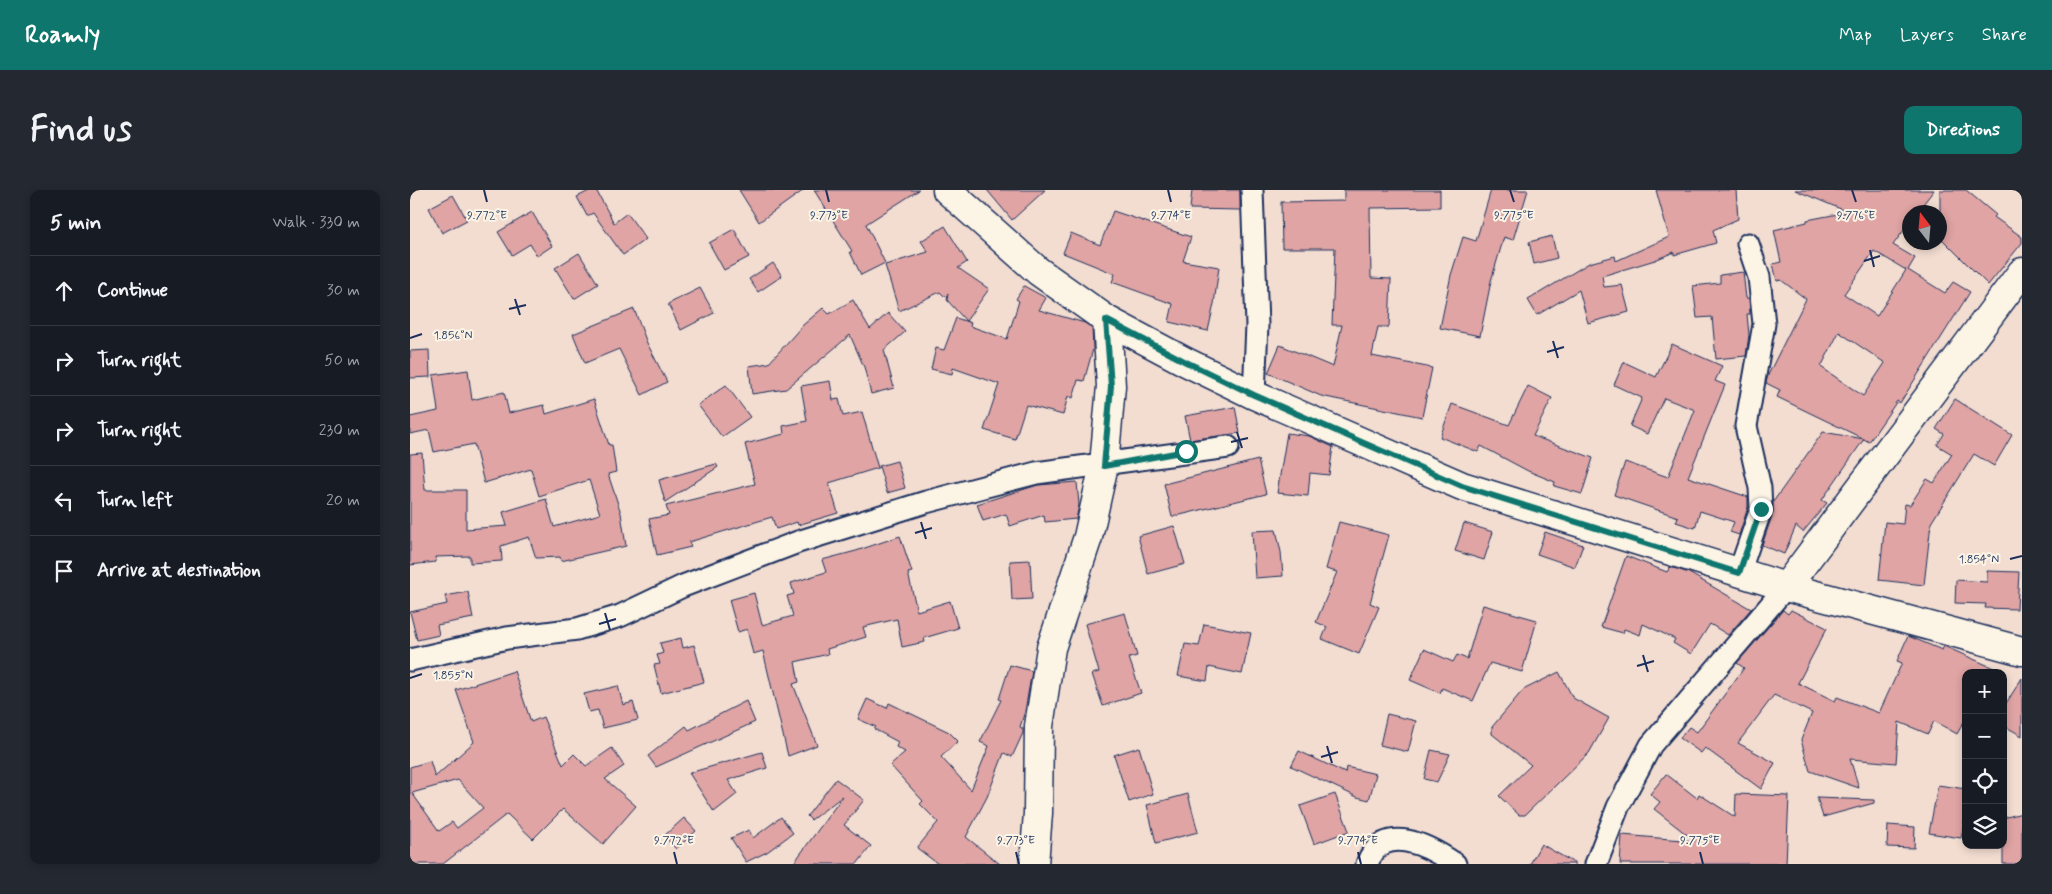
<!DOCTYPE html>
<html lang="en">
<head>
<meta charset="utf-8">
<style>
	:root { --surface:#171b24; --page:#242831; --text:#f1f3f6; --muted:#9ea1a6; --line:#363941; --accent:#0f766e }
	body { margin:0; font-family:Mynerve,sans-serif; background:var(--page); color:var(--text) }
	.controls { position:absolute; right:15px; bottom:15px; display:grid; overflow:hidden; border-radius:10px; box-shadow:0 2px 8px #0003 }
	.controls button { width:45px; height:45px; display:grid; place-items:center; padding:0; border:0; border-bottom:1px solid var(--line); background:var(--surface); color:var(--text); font:25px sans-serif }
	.compass { position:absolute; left:1492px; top:15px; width:45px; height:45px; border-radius:50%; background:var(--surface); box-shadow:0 2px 8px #0003; rotate:344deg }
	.stop { position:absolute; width:15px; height:15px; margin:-11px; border:4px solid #0f766e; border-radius:50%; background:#fff }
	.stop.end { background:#0f766e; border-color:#fff; box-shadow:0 1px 5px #0008 }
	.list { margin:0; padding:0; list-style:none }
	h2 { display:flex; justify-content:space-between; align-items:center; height:65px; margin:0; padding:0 20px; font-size:21px }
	h2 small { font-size:16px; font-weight:400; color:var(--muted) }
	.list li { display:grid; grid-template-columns:32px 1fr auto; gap:15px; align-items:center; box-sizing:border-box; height:70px; padding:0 20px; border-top:1px solid var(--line) }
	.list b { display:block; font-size:19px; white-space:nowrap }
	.list em { font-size:16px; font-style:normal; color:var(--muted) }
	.icon { flex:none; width:28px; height:28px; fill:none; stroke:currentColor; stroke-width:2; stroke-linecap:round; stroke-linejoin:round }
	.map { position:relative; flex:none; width:1612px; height:674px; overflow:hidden; border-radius:10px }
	header { display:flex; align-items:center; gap:30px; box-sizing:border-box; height:70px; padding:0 25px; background:var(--accent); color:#fff }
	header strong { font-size:24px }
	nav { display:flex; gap:28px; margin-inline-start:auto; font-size:18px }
	.intro { display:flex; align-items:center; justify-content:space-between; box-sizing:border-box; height:120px; padding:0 30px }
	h1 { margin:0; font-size:35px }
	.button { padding:12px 22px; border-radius:10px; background:var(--accent); color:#fff; font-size:18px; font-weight:700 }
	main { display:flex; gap:30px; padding:0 30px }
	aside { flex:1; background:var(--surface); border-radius:10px; box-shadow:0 2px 8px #0003 }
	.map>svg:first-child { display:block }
</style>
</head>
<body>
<header>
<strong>Roamly</strong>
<nav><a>Map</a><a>Layers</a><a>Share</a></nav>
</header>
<div class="intro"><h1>Find us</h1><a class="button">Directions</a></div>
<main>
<aside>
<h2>5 min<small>Walk · 330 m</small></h2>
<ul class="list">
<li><svg class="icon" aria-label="ahead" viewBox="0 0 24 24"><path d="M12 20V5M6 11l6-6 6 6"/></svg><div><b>Continue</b></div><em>30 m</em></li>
<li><svg class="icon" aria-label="right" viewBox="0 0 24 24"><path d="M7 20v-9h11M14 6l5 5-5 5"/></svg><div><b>Turn right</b></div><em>50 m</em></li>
<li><svg class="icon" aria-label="right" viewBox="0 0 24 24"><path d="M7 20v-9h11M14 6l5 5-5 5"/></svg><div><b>Turn right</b></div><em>230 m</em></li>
<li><svg class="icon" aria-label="left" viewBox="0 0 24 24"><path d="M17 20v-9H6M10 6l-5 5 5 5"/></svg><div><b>Turn left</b></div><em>20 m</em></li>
<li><svg class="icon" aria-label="arrive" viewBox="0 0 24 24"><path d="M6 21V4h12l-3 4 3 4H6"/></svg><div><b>Arrive at destination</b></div></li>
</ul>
</aside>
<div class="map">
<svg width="1612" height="674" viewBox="0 0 1612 674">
	<rect width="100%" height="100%" fill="#f3ddd1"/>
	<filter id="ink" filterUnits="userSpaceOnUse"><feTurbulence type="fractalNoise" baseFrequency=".02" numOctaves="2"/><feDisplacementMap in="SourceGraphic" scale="10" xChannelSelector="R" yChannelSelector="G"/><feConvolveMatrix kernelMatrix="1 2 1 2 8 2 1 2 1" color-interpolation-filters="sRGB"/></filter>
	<g filter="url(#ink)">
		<path fill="#dfa4a3" stroke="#1b2f5e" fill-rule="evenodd" d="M181,0H186L204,33L217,23L236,49L213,65L183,23L177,26L167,7Z
			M329,0H394L349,32Z
			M404,0H509L456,34L475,73L451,85L440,62L442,61Z
			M577,0H635L602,30Z
			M782,0H830V20L780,19Z
			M934,0H1030V17L960,18L961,88L981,89L979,137H968L962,166L1022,178L1012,227L911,206L858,183L870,155L923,177L932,135H922L925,58H872L871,12L934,11Z
			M1081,0H1118L1103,50L1094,47L1081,91L1070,146L1030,138L1041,85L1053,47L1066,51Z
			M1246,0H1326L1328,29L1303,40L1306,53L1264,65V62L1245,70L1192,86L1194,97L1212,95L1219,122L1178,133L1169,100L1127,125L1118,110L1179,73L1205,66L1206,71L1259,47Z
			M1385,0H1524L1507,22H1500V32L1483,55L1505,68L1498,80L1535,103L1543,92L1560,102L1490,213L1487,211L1459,252L1454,249L1412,310L1417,313L1393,342L1386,336L1374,364L1352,355L1363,323V312L1413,242L1454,249L1367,207L1370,200L1356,193L1358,185L1396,109L1371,90L1367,91L1363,74L1371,72L1364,40L1397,32V30L1438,22ZM1464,61L1496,80L1467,126L1434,104ZM1429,142L1475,173L1453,206L1411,177Z
			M1530,0H1556L1586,25L1584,27L1612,47V53L1578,95L1530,47Z
			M43,5L57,30L32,43L19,18Z
			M703,21L781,47L773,71L809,77L804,114L798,141L759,132L763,114L702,92L705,84L653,63L661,43L690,55Z
			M122,22L142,56L127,66L120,54L102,65L88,42Z
			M535,36L557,72L548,78L579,99L556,131L537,110L538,104L535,107L530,102L489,121L475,75L518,62L511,51Z
			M324,39L339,67L314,80L299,53Z
			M1142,46L1147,68L1124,74L1119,52Z
			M169,63L188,94L164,109L145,78Z
			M363,73L372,86L348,102L339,89Z
			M1333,82L1336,108H1339L1340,124H1337L1339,145L1336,166L1306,169L1302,127L1287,128L1283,96L1310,93V85Z
			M614,96L636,108L629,120L675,133L682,138L683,159L674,191L668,190L663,208L658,206L653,225L616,215L605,249L574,240L589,194L543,178L542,184L521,179L526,158L534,160L546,128L561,133L560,136L597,149L609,111L606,109Z
			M290,98L304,123L271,140L258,114Z
			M443,110L460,139L478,123L495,142L474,160L484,198L461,204L454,177L440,145L376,199L342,204L339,176L359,173L393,135L413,118L419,124Z
			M224,119L237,153L257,192L232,205L209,159L175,173L163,144Z
			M1262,154L1312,176L1305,191L1315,195L1278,287L1338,307V317L1329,345L1320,342L1324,332L1290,321L1285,338L1266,332L1268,327L1204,305L1215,272L1258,287L1285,220L1254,208L1237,244L1220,236L1232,208L1204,195L1214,172L1246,187Z
			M19,160L20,187L0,188V161Z
			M58,180L62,210L94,202L99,223L134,215L136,224L184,209L199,255H202L206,282L198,284L211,323L216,356L151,371L150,367L126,368L119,347L91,356L92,371L60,373V366L25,367L26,372L0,375V264L12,263L15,300H56V339L97,336L93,322L136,309L144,337L190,324L179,290L129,306L121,279L74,293L64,254L24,262L19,240L0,244V227L28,221L23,185Z
			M420,191L423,210L429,209L433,226L452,222L468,278L419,293L428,323L388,335L387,332L366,339L362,327L279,352L281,357L247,365L239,329L259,325L256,316L345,294L335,254L374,244L373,236L397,231L391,196Z
			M316,195L340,227L312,247L288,215Z
			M1118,196L1142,208L1123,246L1183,268L1172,304L1144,296L1145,292L1118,281L1071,256L1068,262L1030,247L1042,214L1099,235Z
			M1545,209L1602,245L1584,276L1564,264L1521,333L1514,395L1469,390L1475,332L1493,334L1495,314L1500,315L1517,289L1524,293L1542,264L1527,255L1534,244L1526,239Z
			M825,217L830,243L780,250L775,226Z
			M877,243L899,246L923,257L919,285L900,283L898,306L867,303Z
			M848,270L856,304L762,327L754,294Z
			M487,271L495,298L477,303L469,276Z
			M306,274L308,277L255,312L249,290Z
			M667,292L669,315L666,329L635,332L634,325L600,336L596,324L573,331L567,314L628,295Z
			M929,332L979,345L960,413L969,417L949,464L912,449L917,437L906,432L927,382L916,379Z
			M1054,333L1083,342L1074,370L1045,361Z
			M764,336L775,374L738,384L728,346Z
			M866,340L871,362L873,386L845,388L842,341Z
			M1135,342L1173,355L1165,377L1127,364Z
			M490,346L502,382L498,383L507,421L540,411L548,438L514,448L515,452L492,457L487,429L453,437L456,447L417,459L418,464L385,472L389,492L383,494L407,555L378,566L353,461L343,464L337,439L328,442L319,410L344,403L352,435L383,426L377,406L384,404L381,393L416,382L412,370L446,361Z
			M1216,366L1257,382L1260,377L1279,383L1341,419L1318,445L1300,434L1281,464L1263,453L1265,449L1233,434L1230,445L1214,439L1213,443L1191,437Z
			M620,370L622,409L602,410L600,371Z
			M1577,381L1609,382L1607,419L1575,418L1576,414L1545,413L1546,390L1577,392Z
			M58,402L63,428L27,435L29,445L7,450L0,422L37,414L35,406Z
			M1073,415L1127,430L1112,482L1080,473L1063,511L1032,498L1030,503L1000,490L1014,459L1043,472L1047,465L1057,469Z
			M1373,420L1378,424L1381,420L1417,438L1388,493L1425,511L1427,507L1469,523L1492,473L1487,471L1498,446L1532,460L1534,456L1536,457L1595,483H1556V528L1547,544L1524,531L1518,544L1489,532L1486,573L1440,569L1449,598L1400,581L1391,550L1402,523L1364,505L1328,553L1365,573L1351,599L1295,558L1291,563L1270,548L1279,537L1287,542L1334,478L1327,473Z
			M715,423L727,466L719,468L731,503L693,516L682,484L689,482L675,434Z
			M794,434L841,443L832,484L799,477L797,491L768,486L775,454L789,456Z
			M271,448L273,458L284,455L294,492L251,503L244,475L250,474L247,465L253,463L250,453Z
			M600,475L622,481L615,521L610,537L613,539V543L602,567L594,563L577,607L556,647L590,674H528L507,658L528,632L510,614L513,611L480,575L495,562L486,557L488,552L464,539L466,537L448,529L457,509L477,518L479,513L539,542L548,551L531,567L561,600L579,556L570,552L591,510L589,509Z
			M104,481L121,532L133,527L153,575L164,564L176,576L202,558L214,576L195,589L226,616L193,654L153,619L123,649L97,624L33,674H0V577L20,571L25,587L64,552L46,500ZM48,590L73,618L47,638L42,632L29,641L2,603Z
			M1149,482L1163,508L1199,528L1179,563L1115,625H1109L1089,606L1121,575L1082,544V537L1113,500Z
			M1612,488V546L1593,535V518Z
			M208,496L213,515L223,512L228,530L193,538L188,520L179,522L174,504Z
			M336,511L345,532L246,577L238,566L276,536L279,540Z
			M977,524L1006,531L998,562L970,555Z
			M729,557L743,604L719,612L704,565Z
			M1021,560L1040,564L1027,592L1014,589Z
			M889,561L935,583L936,577L966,584L959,610L947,607L881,576Z
			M352,562L357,578L318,590L327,604L304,622L279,583Z
			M1256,584L1287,608L1289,604L1325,627L1326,604L1379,606L1376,674H1210L1212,645L1285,651L1244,619L1250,612L1240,604Z
			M426,589L454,610L434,635L461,656L447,674H383L433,606L401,630L397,626Z
			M1528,595L1556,599V622L1551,648L1519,643Z
			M778,604L788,642L746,653L737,615Z
			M925,604L939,641L904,654L890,616Z
			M1407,608L1464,610V613L1413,627Z
			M1612,623V674H1593V628Z
			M371,627L383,643L357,662L336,672L321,648L339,640L343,648Z
			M274,628L286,641L266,659L254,646Z
			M1478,635L1505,637L1504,658L1477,657Z
			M1131,654L1166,674H1120Z"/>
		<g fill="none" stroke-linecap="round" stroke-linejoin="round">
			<g stroke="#1b2f5e" stroke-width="25">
				<path id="street" d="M842,0L847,135L844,205
					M1329,383L1351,319L1350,298L1336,236L1354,134L1349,87L1338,54
					M0,470L97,448L167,439L210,426L273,396L388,352L516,312L626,283L818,257
					M957,674C973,631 1019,656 1045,674
					M1186,674L1208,617L1241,555L1376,397"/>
			</g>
			<g stroke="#1b2f5e" stroke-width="31">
				<path id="secondary" d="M537,0L628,81L697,130L776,172L844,205L1052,296L1376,397L1612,461
					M1376,397L1612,82
					M624,674L628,623L629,536L641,458L678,347L694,275L701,196L697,130"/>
			</g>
			<use href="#street" stroke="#fcf5e5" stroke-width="21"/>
			<use href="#secondary" stroke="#fcf5e5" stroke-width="28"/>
		</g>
	</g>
	<g fill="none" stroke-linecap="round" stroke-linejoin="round" filter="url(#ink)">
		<path stroke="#0f766e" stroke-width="6" d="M776,261L694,276L701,196L696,130L776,172L844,205L1052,296L1329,383L1351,319"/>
	</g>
	<path fill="none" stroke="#1b2f5e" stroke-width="2" d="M74,0L77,12M416,0L419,12M758,0L761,12M1100,0L1104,12M1442,0L1446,12M1460,60L1464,77M1454,71L1470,66M105,109L110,125M99,119L116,115M0,148L12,144M1143,151L1148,168M1137,162L1154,157M827,242L832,258M821,252L838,248M511,332L516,349M505,343L522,338M1600,369L1612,366M195,423L200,440M189,434L206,429M1233,465L1238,482M1227,476L1244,471M0,488L12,484M917,556L922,573M911,567L928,562M264,662L267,674M606,662L609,674M948,662L951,674M1290,662L1293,674"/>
	<g font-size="12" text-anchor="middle" fill="#1b2f5e" stroke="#fcf5e5" stroke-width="4" stroke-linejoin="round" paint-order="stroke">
		<text x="77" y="29">9.772°E</text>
		<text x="419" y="29">9.773°E</text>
		<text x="761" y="29">9.774°E</text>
		<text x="1104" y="29">9.775°E</text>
		<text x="1446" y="29">9.776°E</text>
		<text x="43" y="149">1.856°N</text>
		<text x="1569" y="373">1.854°N</text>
		<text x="43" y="489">1.855°N</text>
		<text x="264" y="654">9.772°E</text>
		<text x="606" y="654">9.773°E</text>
		<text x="948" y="654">9.774°E</text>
		<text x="1290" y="654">9.775°E</text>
	</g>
</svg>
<div class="controls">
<button>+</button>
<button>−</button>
<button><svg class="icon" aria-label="locate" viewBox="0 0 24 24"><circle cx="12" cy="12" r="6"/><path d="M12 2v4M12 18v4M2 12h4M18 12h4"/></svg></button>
<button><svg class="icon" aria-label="layers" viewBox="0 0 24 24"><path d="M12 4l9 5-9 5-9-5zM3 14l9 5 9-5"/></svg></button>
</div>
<svg class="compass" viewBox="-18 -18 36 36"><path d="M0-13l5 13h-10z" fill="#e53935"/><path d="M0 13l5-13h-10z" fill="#9ea1a6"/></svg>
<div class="stop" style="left:776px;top:261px"></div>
<div class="stop end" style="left:1351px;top:319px"></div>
</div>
</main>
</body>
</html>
